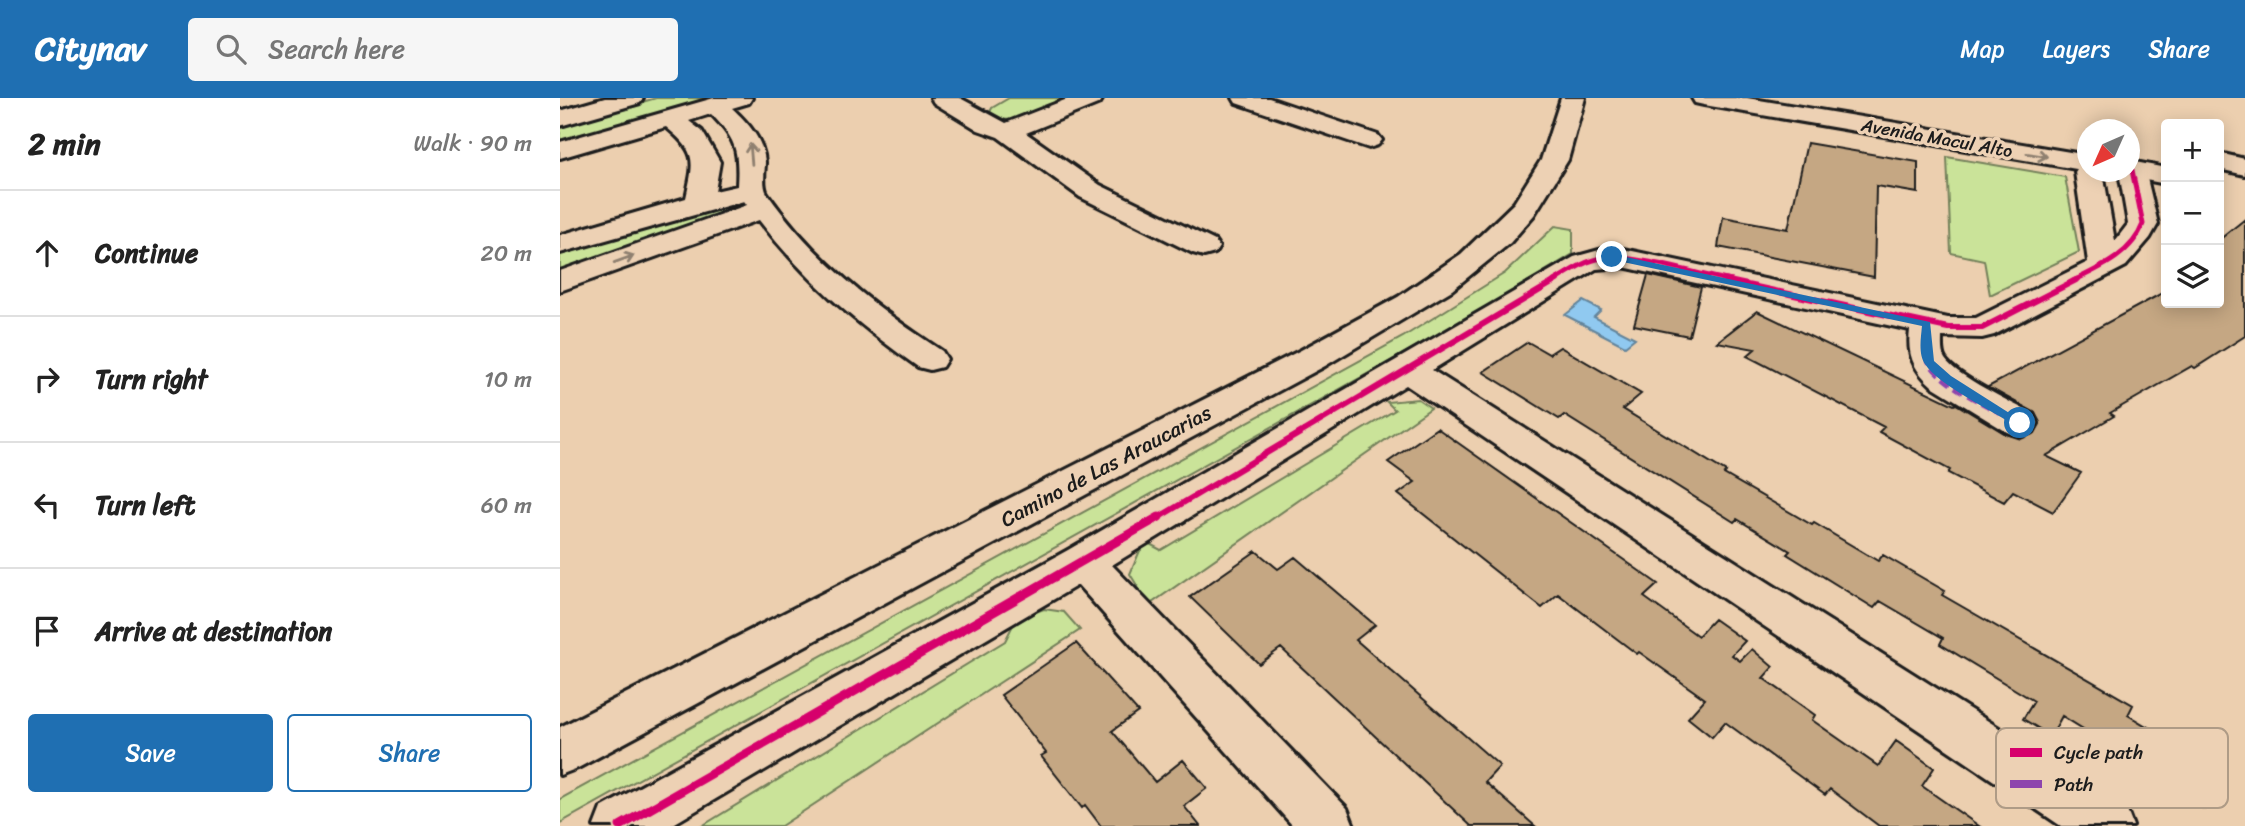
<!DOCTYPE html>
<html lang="en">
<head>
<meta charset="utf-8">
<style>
	:root { --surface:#fff; --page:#f6f6f6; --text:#222; --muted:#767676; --line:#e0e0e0; --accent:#1f6fb2 }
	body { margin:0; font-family:Sriracha,sans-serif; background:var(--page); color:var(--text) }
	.controls { position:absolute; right:21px; top:21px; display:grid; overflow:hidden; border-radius:7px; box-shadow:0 4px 18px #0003 }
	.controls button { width:63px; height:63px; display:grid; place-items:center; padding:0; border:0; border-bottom:2px solid var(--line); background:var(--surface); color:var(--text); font:35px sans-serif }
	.compass { position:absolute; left:1517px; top:21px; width:63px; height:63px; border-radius:50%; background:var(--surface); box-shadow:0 4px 18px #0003; rotate:225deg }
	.stop { position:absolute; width:21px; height:21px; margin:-16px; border:5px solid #1f6fb2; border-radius:50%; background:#fff }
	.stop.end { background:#1f6fb2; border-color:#fff; box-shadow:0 2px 7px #0008 }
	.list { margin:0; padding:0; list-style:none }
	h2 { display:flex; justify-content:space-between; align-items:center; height:91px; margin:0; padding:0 28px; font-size:30px }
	h2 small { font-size:23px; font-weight:400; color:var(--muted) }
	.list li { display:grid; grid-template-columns:46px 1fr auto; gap:21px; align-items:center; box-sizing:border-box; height:126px; padding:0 28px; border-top:2px solid var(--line) }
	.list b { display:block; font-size:26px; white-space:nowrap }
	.list em { font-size:23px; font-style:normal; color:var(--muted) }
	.actions { display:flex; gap:14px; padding:21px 28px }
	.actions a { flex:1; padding:16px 0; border:2px solid var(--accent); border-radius:7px; text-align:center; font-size:24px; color:var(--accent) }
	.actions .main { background:var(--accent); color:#fff }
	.icon { flex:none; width:38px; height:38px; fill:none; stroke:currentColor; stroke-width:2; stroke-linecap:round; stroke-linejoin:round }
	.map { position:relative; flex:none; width:1685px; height:728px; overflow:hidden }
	header { display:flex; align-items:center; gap:42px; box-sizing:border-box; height:98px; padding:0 35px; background:var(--accent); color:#fff }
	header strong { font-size:33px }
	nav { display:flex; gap:38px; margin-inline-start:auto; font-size:24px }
	.search { width:490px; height:63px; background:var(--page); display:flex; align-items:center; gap:18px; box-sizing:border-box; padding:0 24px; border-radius:7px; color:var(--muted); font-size:26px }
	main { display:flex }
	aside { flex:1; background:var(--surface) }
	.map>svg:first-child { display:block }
</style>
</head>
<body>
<header>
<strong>Citynav</strong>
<div class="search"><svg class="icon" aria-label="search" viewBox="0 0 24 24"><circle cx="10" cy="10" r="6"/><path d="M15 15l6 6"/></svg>Search here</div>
<nav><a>Map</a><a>Layers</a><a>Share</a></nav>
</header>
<main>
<aside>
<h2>2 min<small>Walk · 90 m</small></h2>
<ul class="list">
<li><svg class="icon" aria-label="ahead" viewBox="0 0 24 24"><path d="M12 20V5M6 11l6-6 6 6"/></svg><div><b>Continue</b></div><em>20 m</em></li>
<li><svg class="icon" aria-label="right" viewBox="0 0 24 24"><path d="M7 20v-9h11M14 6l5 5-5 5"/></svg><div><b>Turn right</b></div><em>10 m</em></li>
<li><svg class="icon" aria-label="left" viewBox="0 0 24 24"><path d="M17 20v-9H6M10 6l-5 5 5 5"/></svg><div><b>Turn left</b></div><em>60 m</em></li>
<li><svg class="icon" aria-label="arrive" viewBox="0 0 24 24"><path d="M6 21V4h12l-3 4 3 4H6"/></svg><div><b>Arrive at destination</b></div></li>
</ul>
<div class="actions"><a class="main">Save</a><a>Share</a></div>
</aside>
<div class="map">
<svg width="1685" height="728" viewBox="0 0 1685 728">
	<rect width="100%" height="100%" fill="#eccfaf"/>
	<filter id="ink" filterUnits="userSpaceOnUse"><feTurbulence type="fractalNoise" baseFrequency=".0143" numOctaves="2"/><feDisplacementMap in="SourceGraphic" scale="14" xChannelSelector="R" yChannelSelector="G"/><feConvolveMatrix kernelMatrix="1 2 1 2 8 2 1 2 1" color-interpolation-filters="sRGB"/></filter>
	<g filter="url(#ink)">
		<path fill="#cae399" stroke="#73805a" stroke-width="2" d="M96,0H156L0,44V28Z
			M449,0H518C489,11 459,30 428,18L432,10Z
			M1387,59L1505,79L1519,154L1430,197L1424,162L1391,155Z
			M178,103L185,111L0,176V155Z
			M995,128L1013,131V156L913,217L0,725V701L843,239L945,175Z
			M858,301L871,310L589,507L570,476L584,443L601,452L835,312L827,304Z
			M484,511L504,514L520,532L221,728H142L445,543L456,521Z"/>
		<path fill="#90c9f0" stroke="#62849b" stroke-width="2" d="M1023,203L1041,212L1034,219L1075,240L1065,248L1005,217Z"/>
		<path fill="#c5a783" stroke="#1c1c1c" stroke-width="2" d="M1247,45L1358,64V95L1316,88L1314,179L1158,149L1163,119L1228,131Z
			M1685,121V238L1635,270L1632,268L1550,315L1554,318L1486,358L1521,375L1493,414L1453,393L1444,404L1388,375L1390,372L1319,334L1324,329L1187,258L1195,251L1157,244L1197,213L1394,307L1396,306L1446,336L1461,341L1475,335L1480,326L1475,315L1428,289L1606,193V205H1659V142Z
			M1088,177L1141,189L1129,238L1074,227Z
			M968,244L989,256L1000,249L1081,296L1063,311L1166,374L1164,376L1252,427L1254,425L1318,463L1323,457L1385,493L1382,497L1573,607L1568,617L1660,672L1644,711L1584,674L1586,670L1502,618L1491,638L1463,621L1474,603L1380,546L1383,540L1320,503L1314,510L1227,456L1230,453L1177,421L1174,424L1004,317L999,321L923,274Z
			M877,330L1098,486L1084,499L1138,538L1154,521L1185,543L1172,557L1180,563L1192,551L1213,569L1203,580L1255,617L1252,622L1318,668L1336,643L1374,670L1362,688L1419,728H1319L1270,691L1265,697L1165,624L1152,639L1128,620L1145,601L1079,554L1077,556L998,496L982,510L838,396L855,384L828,364Z
			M696,453L718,471L735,459L815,527L796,542L940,668L925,684L975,728H911L721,550L699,566L630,499Z
			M516,545L578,614L552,633L595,684L623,662L647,690L624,708L640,728H541L525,707L522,710L481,658L486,655L441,597Z"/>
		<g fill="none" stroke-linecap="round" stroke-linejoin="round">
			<g stroke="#1c1c1c" stroke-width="6">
				<path id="street" d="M45,0H83L80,5L0,28V13Z
					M154,0H192L189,5L172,10C188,25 203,41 205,64C205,73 202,87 207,95C253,161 316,210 382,253L387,261L382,269L370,272L358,269C297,226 244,181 199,122L0,193V173L187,107L184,103L0,155V137L126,100C134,63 138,55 106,29L0,60V44ZM151,16C176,41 179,52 177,88L155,93L160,64L142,33L129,23Z
					M371,0H400L446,25L510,0H543L540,5L466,35L540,87L655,143L659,149L655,155L644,158L633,155L520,99L438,39L418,32L374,5Z
					M673,0H709L818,37L822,42L818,47L809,50L800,47L676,5Z
					M1001,0H1025L1008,62L974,117L950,145L892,192L765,268L18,670L0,677V629L741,252L838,199L901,156L954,105L981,62Z
					M1570,65L1582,66L1585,72L1598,126L1590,140L1566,168L1434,237L1422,240L1382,239C1382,246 1381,255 1385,261C1396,278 1453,305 1473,316L1478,325L1473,334L1460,338L1447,334L1372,288C1353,271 1347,257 1350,232L1063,169L1036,171L872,272L1566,710L1573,728H1501L846,287L552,467L787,710L794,728H733L518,487L110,728H34L41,710L508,452L1014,159L1043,151H1063L1388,220H1416L1528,164L1515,74L1519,68L1528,66V74H1543L1555,143L1568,126L1559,74H1570Z"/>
			</g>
			<g stroke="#1c1c1c" stroke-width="6">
				<path id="secondary" d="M1132,0H1187L1528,57V73L1144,7L1135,5Z
					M1659,55L1685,61V77L1659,71Z
					M1570,63L1606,70V86L1560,77L1558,74H1570Z"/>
			</g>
			<use href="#street" fill="#edd1b4" fill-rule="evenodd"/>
			<use href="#secondary" fill="#edd1b4" fill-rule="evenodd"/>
			<path stroke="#8e44ad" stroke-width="5" stroke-dasharray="10 5" stroke-linecap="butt" d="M1367,226C1366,238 1363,253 1369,264C1383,289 1435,311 1460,325"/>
			<g stroke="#edd1b4" stroke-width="9">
				<path id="cycleway-far2" d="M994,183C1009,174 1025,162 1043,160C1073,156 1140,177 1172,183
					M1513,183C1540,170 1572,156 1583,126L1572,72"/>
			</g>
			<g stroke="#edd1b4" stroke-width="10">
				<path id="cycleway-far1" d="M1164,182L1388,230H1422L1516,182
					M596,421L997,182"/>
			</g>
			<g stroke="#edd1b4" stroke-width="13">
				<path id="cycleway" d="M60,728L599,419"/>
			</g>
			<use href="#cycleway-far2" stroke="#d6006c" stroke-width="5"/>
			<use href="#cycleway-far1" stroke="#d6006c" stroke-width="6"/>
			<use href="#cycleway" stroke="#d6006c" stroke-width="9"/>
		</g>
		<defs><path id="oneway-shaft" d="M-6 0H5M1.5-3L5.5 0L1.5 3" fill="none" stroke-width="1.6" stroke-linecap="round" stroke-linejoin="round" transform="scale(1.75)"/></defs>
		<g stroke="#8f8070">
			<use href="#oneway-shaft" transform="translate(191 56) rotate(-95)"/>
			<use href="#oneway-shaft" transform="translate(1477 57) rotate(9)"/>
			<use href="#oneway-shaft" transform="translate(64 161) rotate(-20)"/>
		</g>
	</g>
	<path fill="#1f6fb2" d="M1052,156L1370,224L1374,263L1391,278L1465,325L1460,329L1456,328C1434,314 1377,286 1365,266C1358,256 1361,239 1362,228L1049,161V157Z"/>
	<g text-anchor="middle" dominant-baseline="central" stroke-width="7" stroke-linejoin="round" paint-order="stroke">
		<g font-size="18" fill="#1c1c1c" stroke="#edd1b4">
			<text transform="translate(1377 40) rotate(10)">Avenida Macul Alto</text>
		</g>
		<g font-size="21" fill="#1c1c1c" stroke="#edd1b4">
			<text transform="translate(546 368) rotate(-28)">Camino de Las Araucarias</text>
		</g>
	</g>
	<rect x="1436" y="630" width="232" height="80" rx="10" fill="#edd1b4" stroke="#ae9b86" stroke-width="2"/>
	<rect x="1450" y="650" width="32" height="9" fill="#d6006c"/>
	<rect x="1450" y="682" width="32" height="8" fill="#8e44ad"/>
	<g font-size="19" fill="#1c1c1c">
		<text x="1494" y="661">Cycle path</text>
		<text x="1494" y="693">Path</text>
	</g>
</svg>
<div class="controls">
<button>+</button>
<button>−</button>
<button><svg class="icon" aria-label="layers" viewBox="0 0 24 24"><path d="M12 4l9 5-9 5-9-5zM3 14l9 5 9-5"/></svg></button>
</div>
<svg class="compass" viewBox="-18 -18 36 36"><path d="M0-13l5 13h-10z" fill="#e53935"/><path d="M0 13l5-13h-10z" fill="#767676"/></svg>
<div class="stop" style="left:1460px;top:325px"></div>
<div class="stop end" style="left:1052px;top:159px"></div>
</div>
</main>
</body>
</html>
